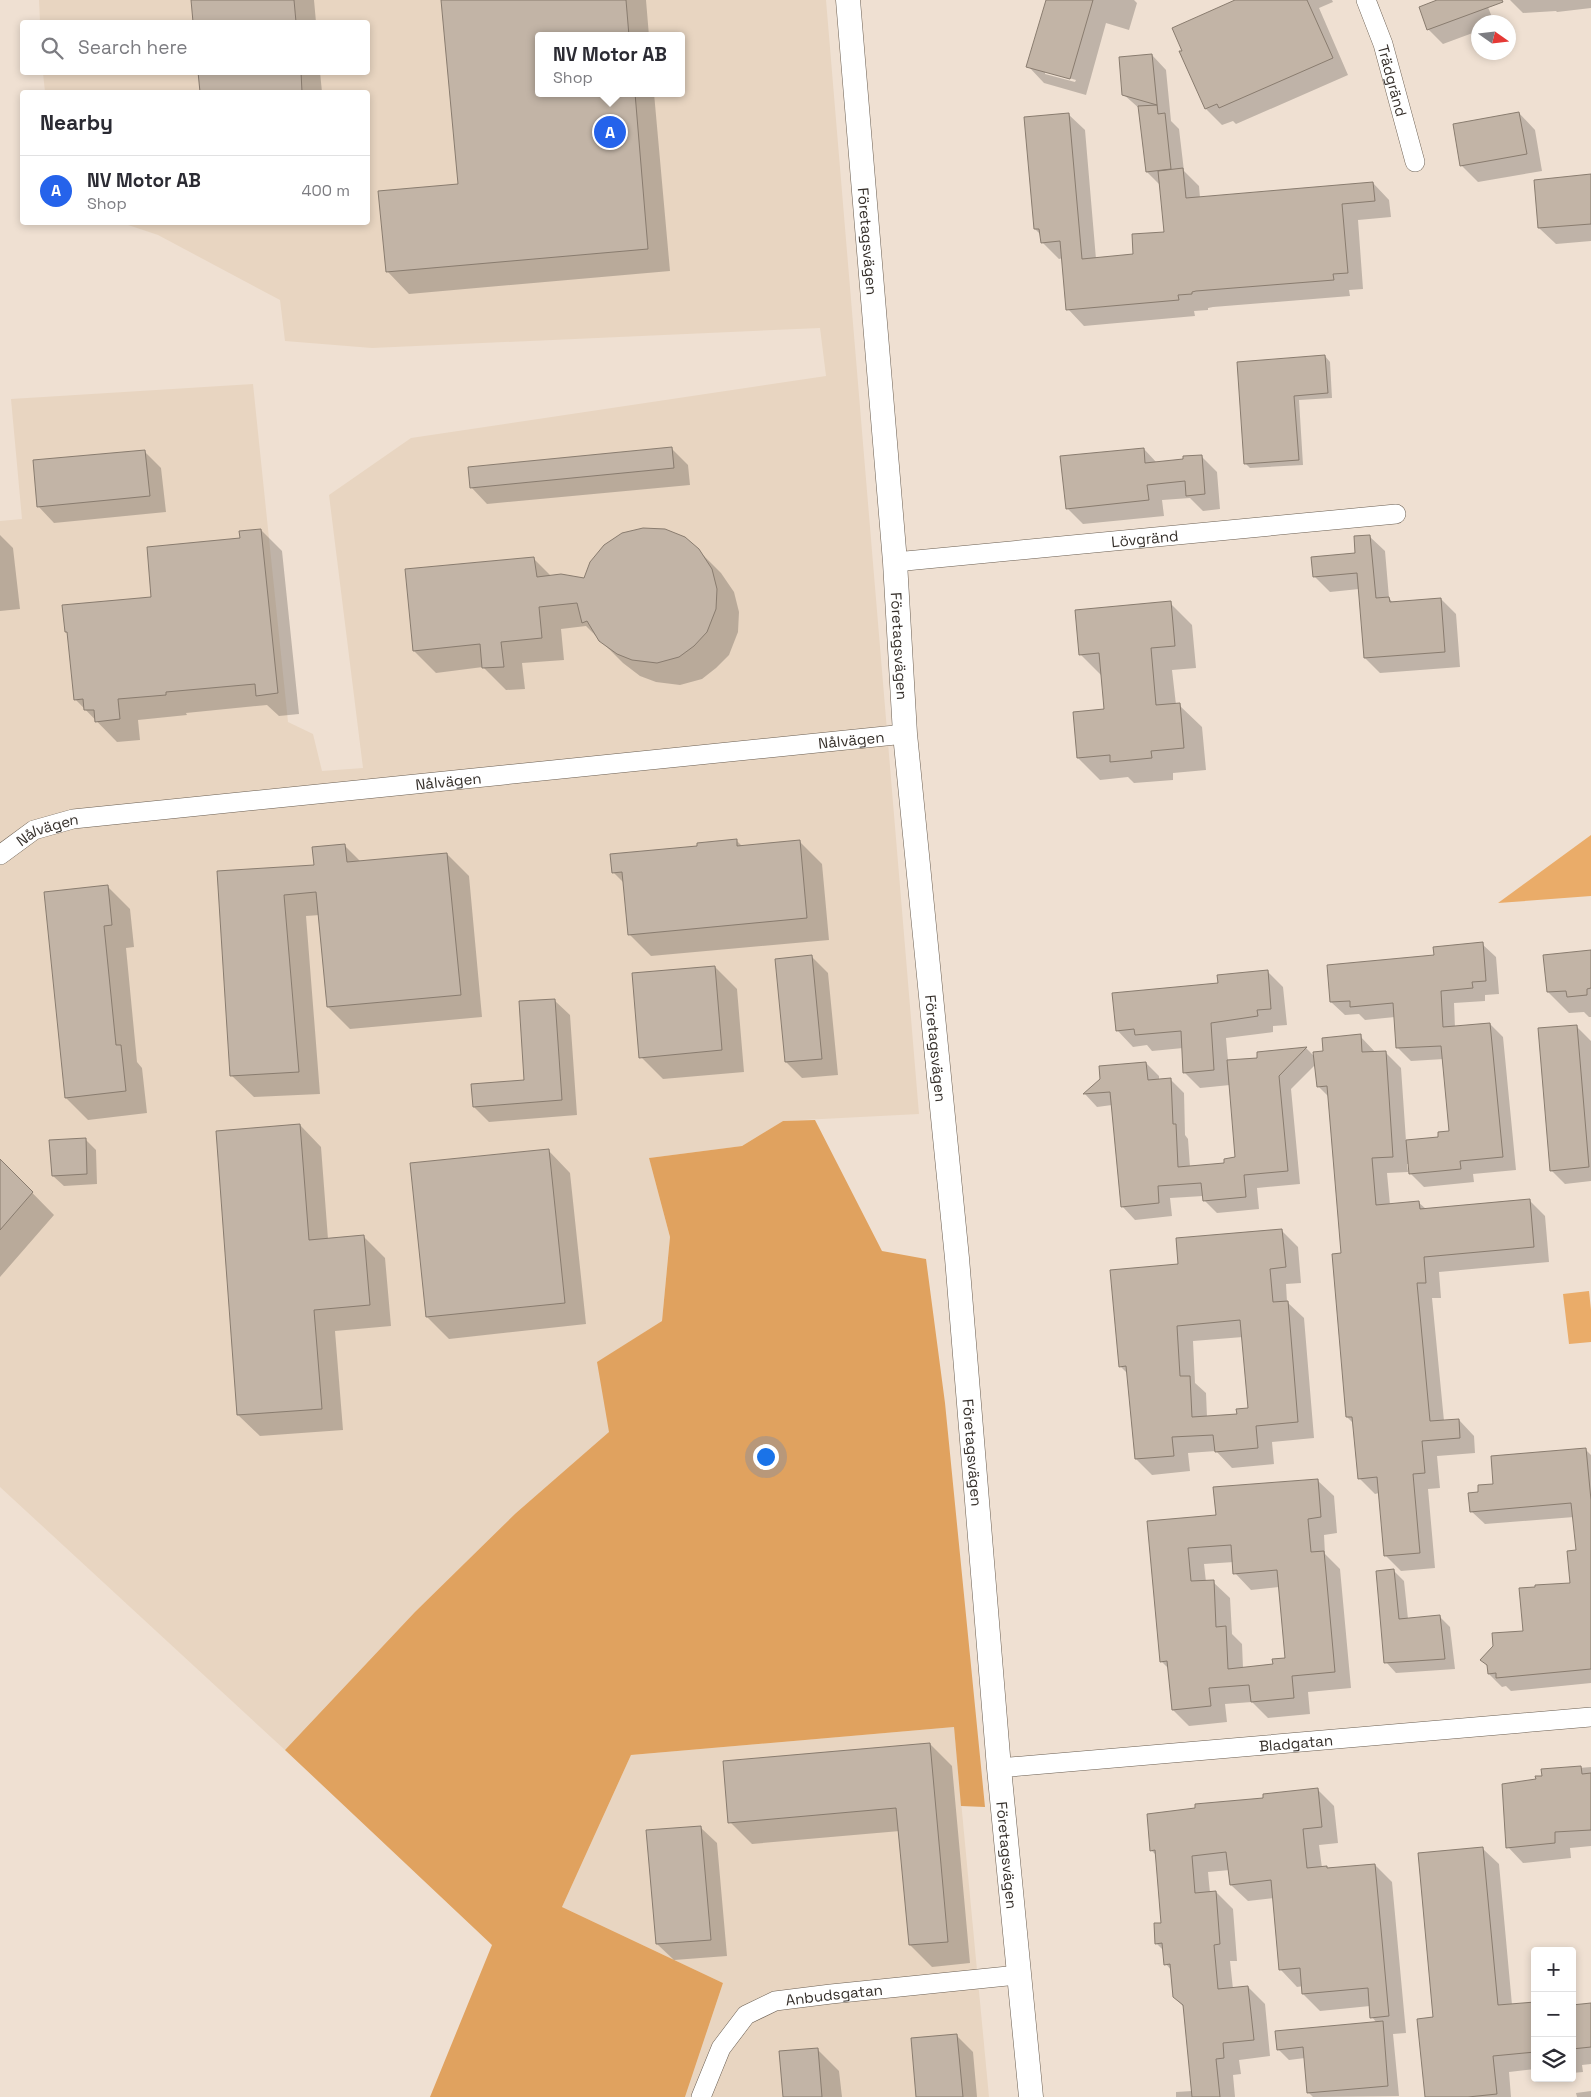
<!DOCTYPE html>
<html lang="en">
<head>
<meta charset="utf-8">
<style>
	:root { --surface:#fff; --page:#f2f2f3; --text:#2b2b33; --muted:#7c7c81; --line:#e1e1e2; --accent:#2563eb }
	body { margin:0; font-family:"Space Grotesk",sans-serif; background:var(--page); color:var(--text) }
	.controls { position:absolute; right:15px; bottom:15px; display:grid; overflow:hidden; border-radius:5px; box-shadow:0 2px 8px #0003 }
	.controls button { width:45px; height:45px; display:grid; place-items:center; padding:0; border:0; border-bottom:1px solid var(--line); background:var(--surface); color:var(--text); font:25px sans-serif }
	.compass { position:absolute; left:1471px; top:15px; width:45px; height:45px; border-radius:50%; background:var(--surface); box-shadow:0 2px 8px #0003; rotate:104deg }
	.you { position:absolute; left:765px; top:1456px; width:18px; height:18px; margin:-12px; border:4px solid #fff; border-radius:50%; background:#1a73e8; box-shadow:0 0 0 8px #1a73e833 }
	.badge { display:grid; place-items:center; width:32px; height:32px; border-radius:50%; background:var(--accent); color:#fff; font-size:16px; font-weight:700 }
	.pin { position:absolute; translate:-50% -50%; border:2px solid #fff; box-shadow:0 1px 5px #0006 }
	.popup { position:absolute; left:535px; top:32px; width:150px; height:65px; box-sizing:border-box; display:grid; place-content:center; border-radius:5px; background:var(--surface); filter:drop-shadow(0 1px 4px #0005); font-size:16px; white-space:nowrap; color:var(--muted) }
	.popup b { font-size:19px; color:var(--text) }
	.popup::after { content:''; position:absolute; left:50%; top:100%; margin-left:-10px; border:10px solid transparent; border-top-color:var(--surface) }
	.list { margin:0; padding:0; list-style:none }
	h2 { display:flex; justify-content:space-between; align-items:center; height:65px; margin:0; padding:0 20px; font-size:21px }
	h2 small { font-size:16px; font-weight:400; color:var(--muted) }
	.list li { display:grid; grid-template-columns:32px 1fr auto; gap:15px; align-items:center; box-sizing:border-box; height:70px; padding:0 20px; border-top:1px solid var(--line) }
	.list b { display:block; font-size:19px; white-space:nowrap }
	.list p { margin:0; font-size:16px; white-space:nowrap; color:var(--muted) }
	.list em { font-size:16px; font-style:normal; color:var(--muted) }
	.icon { flex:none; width:28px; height:28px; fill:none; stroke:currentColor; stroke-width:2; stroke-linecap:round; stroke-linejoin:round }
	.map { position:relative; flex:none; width:1591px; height:2097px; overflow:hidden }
	.search { position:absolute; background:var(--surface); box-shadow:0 2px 8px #0003; left:20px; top:20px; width:350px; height:55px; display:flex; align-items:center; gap:12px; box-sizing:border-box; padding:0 18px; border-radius:5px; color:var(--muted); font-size:19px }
	.panel { position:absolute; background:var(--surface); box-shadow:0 2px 8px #0003; left:20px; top:90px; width:350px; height:135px; border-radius:5px }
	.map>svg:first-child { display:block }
</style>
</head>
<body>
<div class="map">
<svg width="1591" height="2097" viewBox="0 0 1591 2097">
	<rect width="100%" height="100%" fill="#efe0d2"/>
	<path fill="#e8d5c1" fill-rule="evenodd" d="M39,0H826L919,1114L783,1121L742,1146L649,1158L670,1237L662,1321L598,1362L610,1432L516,1513L285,1750L0,1487V521L22,519L11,399L253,384L288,722L313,734L322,771L363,768L329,495L411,438L826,376L820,328L372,348L285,341L280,300L158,235L122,223L368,222V92H45L43,73L368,72V22H40ZM539,36H681V93H539Z
		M954,1727L989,2097H685L723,1983L562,1907L631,1755Z"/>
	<path fill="#eaac69" d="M1591,835V896L1498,903Z
		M1589,1291L1591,1310V1342L1569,1344L1563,1294Z"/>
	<path fill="#e0a25f" d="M815,1120L882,1251L926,1259L945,1403L985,1807L961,1806L954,1727L631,1755L562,1907L723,1983L685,2097H430L492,1945L285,1750L415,1612L516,1513L609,1432L597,1362L662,1321L670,1237L649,1158L742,1146L783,1121Z"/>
	<path fill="#0003" fill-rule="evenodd" d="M192,0H314L316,22H194Z
		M443,0H646L649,36H539V93H654L670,271L409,294L387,271L459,185Z
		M1047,0H1134L1137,3L1129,30L1106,23L1086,95L1044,83L1028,66ZM1045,71L1076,80L1075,82L1045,74Z
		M1238,0H1332L1333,2L1319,8L1348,75L1236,124L1233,121L1222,125L1206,109Z
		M1441,0H1485L1494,22H1478V31L1443,44L1428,29Z
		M1510,0H1591V8L1557,12L1556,11L1523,13Z
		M1152,55L1166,70L1171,121L1179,129L1184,171L1199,186L1200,198L1373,183L1389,200L1391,217L1358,220L1363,289L1349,290L1350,296L1213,307L1208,308V310L1194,311L1195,316L1084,326L1068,309L1063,258L1059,259L1042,242L1041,235L1035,229L1068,114L1085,130L1096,259L1135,255L1166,233L1161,186L1147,172L1140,109L1123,94Z
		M199,72H320L322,92H201Z
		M1519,113L1535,130L1542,171L1478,182L1461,165Z
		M1591,175V241L1556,244L1539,228Z
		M1325,356L1330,362L1332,398L1299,400L1303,465L1250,468L1245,463L1238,363Z
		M672,449L688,465L690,485L487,504L471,487Z
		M1144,449L1157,463L1184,460L1201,456L1217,472L1220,509L1203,511L1190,498L1162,500L1164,516L1083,524L1067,508Z
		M145,452L161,468L166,512L54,523L38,506Z
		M261,530L282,551L299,714L279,716L267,705L186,713L187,715L138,720L140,740L117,742L75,699L69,634L66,632L153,598L241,539Z
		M0,535L13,548L20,609L0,611Z
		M1369,536L1385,551L1389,598L1393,603L1441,599L1456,614L1460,667L1380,673L1365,658L1359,589L1330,592L1314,576L1356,554Z
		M698,550L721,573L734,592L739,612L738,632L729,655L716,668L702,679L680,685L656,682L640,676L623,663L586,626L561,629L564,660L522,663L525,689L506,690L483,667L436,673L414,651L533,558L552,577L585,580Z
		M1170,603L1192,625L1196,668L1172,670L1176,705H1179L1202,727L1206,770L1173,773V780L1134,783L1128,777L1100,780L1078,758L1106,710L1103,677L1080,654Z
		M736,840L743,847L800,842L822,864L829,940L651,956L629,934L625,884L613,872L698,848Z
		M345,846L361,862L447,854L469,876L482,1017L350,1029L328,1007L320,915L306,916L320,1094L254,1097L231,1075L218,872L315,866Z
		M108,887L130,909L134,947L126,948L137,1062L142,1068L147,1113L88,1120L66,1098Z
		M1482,944L1496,957L1499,994L1485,995V1001L1454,1003L1455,1028L1490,1024L1503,1037L1516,1170L1473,1174L1474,1182L1424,1187L1411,1174L1409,1164H1407L1408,1172L1387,1173L1390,1205L1418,1202L1426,1209L1529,1200L1545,1216L1549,1262L1439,1272L1441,1298H1432L1444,1421L1459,1420L1474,1436L1475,1453L1437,1456L1440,1488L1428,1489L1435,1568L1401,1571L1385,1555L1379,1493L1375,1494L1359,1478L1354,1424L1347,1417L1342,1255L1329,1097L1318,1086L1316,1064L1291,1089L1300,1184L1257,1188L1259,1209L1217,1213L1204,1200L1203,1196L1170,1198L1172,1216L1135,1220L1122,1206L1112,1105L1097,1107L1085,1094L1101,1080L1146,1063L1159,1076V1080H1171L1184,1093L1185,1135L1188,1139L1190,1167L1226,1165L1237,1158L1230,1085L1200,1088L1184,1072L1183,1048L1152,1051L1147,1045L1133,1047L1117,1030L1220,984L1267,971L1283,987L1287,1025L1273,1026V1032L1226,1038L1228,1061L1258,1059V1053L1306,1048L1315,1057L1360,1036L1376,1053L1385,1052L1401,1068L1406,1141L1439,1138L1451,1132L1444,1059L1411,1061L1398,1048L1395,1017L1365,1020L1359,1014L1345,1015L1331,1002L1435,956Z
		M1591,951V1017H1589L1584,1012L1569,1013L1548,992Z
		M812,957L828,973L838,1075L802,1078L786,1062Z
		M715,967L737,989L744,1072L663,1079L641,1057Z
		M554,1000L570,1015L577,1115L489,1122L474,1107L526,1081Z
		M1576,1026L1591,1041V1181L1565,1184L1551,1170Z
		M300,1125L321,1147L328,1239L364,1237L385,1258L391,1326L335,1331L343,1430L260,1436L238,1415L218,1132Z
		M85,1139L96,1150L97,1184L64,1186L53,1176Z
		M548,1150L570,1173L586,1324L449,1339L427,1317Z
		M0,1160L54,1215L0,1277Z
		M1282,1231L1298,1247L1301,1283L1286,1284L1287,1302L1304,1318L1314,1438L1272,1442L1274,1464L1232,1468L1216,1451L1188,1453L1190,1471L1152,1475L1136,1459L1128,1374L1120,1366L1179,1265ZM1243,1337L1249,1409L1238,1415L1207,1417L1206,1393L1195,1383L1193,1341Z
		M1585,1449L1591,1455V1683L1511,1691L1506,1686L1502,1687L1489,1674L1488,1667L1482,1660L1524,1632L1571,1584L1577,1551L1574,1517L1485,1524L1471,1511L1480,1493L1495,1485Z
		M1317,1480L1334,1496L1337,1533L1324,1535L1325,1554L1340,1569L1351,1688L1308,1692L1310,1714L1268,1718L1252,1702L1225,1704L1227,1722L1189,1726L1173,1710L1169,1669L1161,1661L1148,1522L1217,1516ZM1234,1562L1235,1573L1251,1590L1279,1587L1286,1659L1274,1665L1243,1668L1242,1644L1232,1634L1230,1598L1213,1582H1206L1204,1564Z
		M1393,1570L1404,1581L1408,1619L1440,1617L1450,1627L1455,1669L1396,1673L1386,1662Z
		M930,1744L952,1766L970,1963L932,1967L910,1945L900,1831L752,1844L730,1822Z
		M1591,1767V1846L1570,1848L1571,1858L1523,1863L1508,1847L1537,1780L1543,1777V1771Z
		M1317,1789L1334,1806L1338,1843L1319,1845L1322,1868L1328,1869L1375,1865L1392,1882L1406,2033L1393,2034L1399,2096L1313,2097L1308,2092L1305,2058L1289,2060L1278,2049L1377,2023L1372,2017L1370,2006L1320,2011L1303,1994V1986L1297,1987L1281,1970L1274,1898L1248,1901L1231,1885L1230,1870L1208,1872L1210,1893L1216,1892L1233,1909L1237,1961H1230L1233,1989L1248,1987L1265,2004L1270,2056L1239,2060L1241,2074L1233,2075L1235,2097H1176V2092L1192,2091L1184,2007L1174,1997L1172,1971L1166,1964L1164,1951L1156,1943L1162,1924L1157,1856L1151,1850L1265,1799Z
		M700,1827L717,1843L727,1956L674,1960L657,1944Z
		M1483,1849L1499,1864L1512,2005L1535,2003V2069L1509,2072L1511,2097H1426L1435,2018Z
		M1572,2004L1577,2006L1591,2005V2064L1582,2065L1583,2072L1572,2073Z
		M957,2036L973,2052L977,2097H917Z
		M817,2049L839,2071L842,2097H785Z
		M1591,2091V2097H1577L1576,2093Z"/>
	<path fill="#c2b4a6" stroke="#897c6f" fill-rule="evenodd" d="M191,0H294L296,22H193Z
		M441,0H626L629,36H539V93H635L648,249L386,272L378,191L458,184Z
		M1046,0H1093L1070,79L1026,67Z
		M1235,0H1307L1333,58L1219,108L1217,104L1205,109L1179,51H1182L1172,28Z
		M1437,0H1502L1503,2L1427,30L1419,7Z
		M1152,54L1158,114L1165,113L1171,169L1146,172L1138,106L1157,105L1122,95L1119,57Z
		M198,72H301L302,92H200Z
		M1519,112L1527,154L1460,166L1453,124Z
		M1069,113L1082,259L1133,254L1132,234L1164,232L1158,171L1183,168L1186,198L1373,182L1375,201L1342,204L1348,273L1333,274L1334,280L1196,291L1192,292V294L1178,295L1179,300L1066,310L1060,241L1041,243L1039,229H1034L1024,117Z
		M1591,174V224L1538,228L1534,180Z
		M1325,355L1328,393L1294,396L1299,460L1244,464L1237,362Z
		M672,447L674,468L470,488L468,467Z
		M1144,448L1145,463L1183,459V456L1202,455L1205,494L1186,496L1185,481L1147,485L1149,500L1066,509L1060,456Z
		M145,450L150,496L37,507L33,460Z
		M643,528L665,529L685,537L699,549L712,569L717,589L716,609L707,632L694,646L679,657L657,663L632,660L617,654L599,641L587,621L582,623L577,603L539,607L542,638L501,642L504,667L482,668L480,644L413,651L405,569L534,557L537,577L561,574L584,578L590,562L604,545L622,533Z
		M261,529L278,693L256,696L255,684L166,692V695L118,699L120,719L95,722L94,710H84L83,699L74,700L67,632H65L62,605L151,597L147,547L240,538L239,531Z
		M1370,535L1376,598L1389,597L1390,602L1441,598L1445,652L1364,658L1357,573L1313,577L1311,557L1355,553L1354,536Z
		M1171,601L1175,646L1151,648L1156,705L1180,703L1184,748L1151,751L1152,758L1110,762V755L1077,758L1073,712L1104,709L1099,653L1079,655L1075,610Z
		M737,839V846L800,840L807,918L628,935L622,872L612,873L610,854L697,846V843Z
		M345,844L347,862L447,853L461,995L327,1007L316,892L284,895L299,1072L230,1076L217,871L314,865L312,847Z
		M108,885L112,925L104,926L116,1045H121L126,1091L65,1098L44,892Z
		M1483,942L1486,981L1472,982L1473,988L1441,991L1443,1027L1490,1023L1503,1157L1460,1161L1461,1169L1409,1174L1406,1140L1438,1137V1132L1449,1131L1441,1046L1396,1048L1393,1003L1350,1007V1001L1330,1002L1327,965L1434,955L1433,947Z
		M1591,950V988L1587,989V995L1567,997L1566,991L1547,992L1543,955Z
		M812,955L822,1059L785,1062L775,959Z
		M715,966L722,1050L639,1058L632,973Z
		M1268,970L1271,1009L1257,1010L1258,1016L1211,1023L1214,1070L1183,1073L1181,1031L1135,1035L1134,1029L1116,1031L1112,993L1218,983L1217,975Z
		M555,999L562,1100L473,1107L471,1084L524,1080L519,1001Z
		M1577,1025L1589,1167L1550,1171L1538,1028Z
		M1361,1034L1362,1052L1386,1051L1393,1157L1372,1158L1376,1205L1419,1201L1420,1209L1530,1199L1534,1247L1424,1257L1426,1283H1417L1430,1421L1459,1419L1460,1438L1422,1441L1425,1473L1413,1474L1420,1553L1384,1556L1377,1477L1358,1479L1352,1417H1346L1332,1254L1341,1253L1327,1086L1317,1087L1313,1052L1323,1051L1322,1038Z
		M1307,1047L1279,1076L1288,1171L1244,1175L1246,1197L1203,1201L1201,1183L1158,1186L1159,1203L1121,1207L1110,1092L1083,1094L1100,1079L1099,1066L1146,1062L1148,1080L1171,1078L1173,1124H1176L1178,1167L1224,1163V1159L1235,1157L1227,1060L1257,1058V1052Z
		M300,1124L309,1240L364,1235L370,1305L314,1310L322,1409L237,1415L216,1131Z
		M86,1138L87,1174L52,1176L49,1140Z
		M549,1149L565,1303L426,1317L410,1163Z
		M0,1159L33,1192L0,1230Z
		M1282,1229L1286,1267L1270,1269L1273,1302L1288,1301L1298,1422L1256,1426L1258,1448L1215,1452L1213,1435L1172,1437L1174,1456L1135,1459L1126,1366L1119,1367L1110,1270L1178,1264L1176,1238ZM1240,1320L1248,1408L1236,1409L1237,1414L1192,1417L1190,1376H1180L1177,1326Z
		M1586,1448L1591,1500V1669L1496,1678V1673L1488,1674L1487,1665L1480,1660L1493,1646L1492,1633L1523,1631L1519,1588L1535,1587V1585L1570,1583L1567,1551L1576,1550L1571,1503L1470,1512L1468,1493L1478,1492V1485L1493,1484L1491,1456Z
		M1318,1479L1321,1517L1308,1519L1311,1552L1324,1551L1335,1672L1292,1676L1294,1698L1251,1702L1249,1685L1209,1688L1211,1706L1172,1710L1167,1661L1160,1662L1147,1521L1216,1515L1213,1487ZM1231,1545L1233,1574L1277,1570L1285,1658L1272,1659L1273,1664L1228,1669L1226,1626L1216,1627L1214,1580L1191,1581L1188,1548Z
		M1394,1569L1399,1619L1440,1615L1445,1659L1384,1663L1376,1571Z
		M930,1743L948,1942L909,1945L896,1808L728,1823L723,1761Z
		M1581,1766L1582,1774L1591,1773V1830L1555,1832V1843L1506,1848L1502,1784L1536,1779L1535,1776H1542L1541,1769Z
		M1318,1788L1322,1827L1303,1829L1307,1868L1327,1866V1868L1375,1864L1389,2016L1370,2018L1368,1988L1302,1994L1300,1968L1279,1970L1271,1880L1230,1885L1226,1852L1192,1856L1195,1893L1216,1891L1220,1944L1214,1945L1218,1989L1248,1986L1254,2040L1223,2043L1224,2058L1216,2059L1220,2097H1192L1183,2005L1173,1997L1170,1964L1164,1965L1162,1943L1155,1944L1154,1923H1161L1155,1850L1150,1851L1147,1814L1195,1808V1804L1263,1798V1794Z
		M701,1826L711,1940L656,1944L646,1830Z
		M1483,1847L1498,2005L1535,2002V2052L1493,2056L1497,2094L1468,2097H1425L1417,2019L1433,2017L1418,1853Z
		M1591,2003V2047L1572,2049V2005Z
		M1383,2021L1388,2086L1307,2093L1303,2047L1277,2050L1275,2031Z
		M957,2034L963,2097H916L911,2038Z
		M818,2048L822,2097H783L779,2051Z"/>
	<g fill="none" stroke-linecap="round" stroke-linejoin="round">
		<g stroke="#6a5e51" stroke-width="20">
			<g id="minor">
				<path id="s1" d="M1366,0L1383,44L1415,162"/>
				<path id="s2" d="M895,562L1396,514"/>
				<path id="s3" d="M0,855L34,830L73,819L905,734"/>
				<path id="s4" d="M999,1768L1591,1717"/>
				<path id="s5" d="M701,2097L721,2048L746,2015L775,2001L831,1994L1018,1975"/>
			</g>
		</g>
		<g stroke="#6a5e51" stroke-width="25">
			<g id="tertiary">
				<path id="s6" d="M848,0L895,562L905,734L957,1258L999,1768L1031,2097"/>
			</g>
		</g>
		<use href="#minor" stroke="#fff" stroke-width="19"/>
		<use href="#tertiary" stroke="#fff" stroke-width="24"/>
	</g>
	<g text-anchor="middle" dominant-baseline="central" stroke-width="5" stroke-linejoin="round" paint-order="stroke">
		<g font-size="15" fill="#36302b" stroke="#efe0d2">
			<text stroke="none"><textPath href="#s1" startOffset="85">Trädgränd</textPath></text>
			<text stroke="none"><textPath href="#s6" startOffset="242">Företagsvägen</textPath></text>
			<text stroke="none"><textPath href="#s2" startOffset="251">Lövgränd</textPath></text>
			<text stroke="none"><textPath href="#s6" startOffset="648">Företagsvägen</textPath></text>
			<text stroke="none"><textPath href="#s3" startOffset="865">Nålvägen</textPath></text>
			<text stroke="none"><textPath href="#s3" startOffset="460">Nålvägen</textPath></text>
			<text stroke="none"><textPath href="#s3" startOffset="55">Nålvägen</textPath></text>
			<text stroke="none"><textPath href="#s6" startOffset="1052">Företagsvägen</textPath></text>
			<text stroke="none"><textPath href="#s6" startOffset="1458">Företagsvägen</textPath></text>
			<text stroke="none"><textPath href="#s4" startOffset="298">Bladgatan</textPath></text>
			<text stroke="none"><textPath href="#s6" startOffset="1862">Företagsvägen</textPath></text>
			<text stroke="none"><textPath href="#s5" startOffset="186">Anbudsgatan</textPath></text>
		</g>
	</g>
</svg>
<div class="controls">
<button>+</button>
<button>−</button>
<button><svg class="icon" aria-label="layers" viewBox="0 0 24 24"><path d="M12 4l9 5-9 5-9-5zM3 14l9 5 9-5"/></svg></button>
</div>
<svg class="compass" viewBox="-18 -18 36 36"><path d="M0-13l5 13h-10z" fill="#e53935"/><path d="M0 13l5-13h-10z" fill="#7c7c81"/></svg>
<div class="you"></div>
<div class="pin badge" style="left:610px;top:132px">A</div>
<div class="popup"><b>NV Motor AB</b>Shop</div>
<div class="search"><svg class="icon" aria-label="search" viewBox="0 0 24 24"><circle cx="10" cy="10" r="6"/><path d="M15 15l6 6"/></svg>Search here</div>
<section class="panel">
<h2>Nearby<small></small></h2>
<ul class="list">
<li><span class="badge">A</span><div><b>NV Motor AB</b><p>Shop</p></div><em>400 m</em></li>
</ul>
</section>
</div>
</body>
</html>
